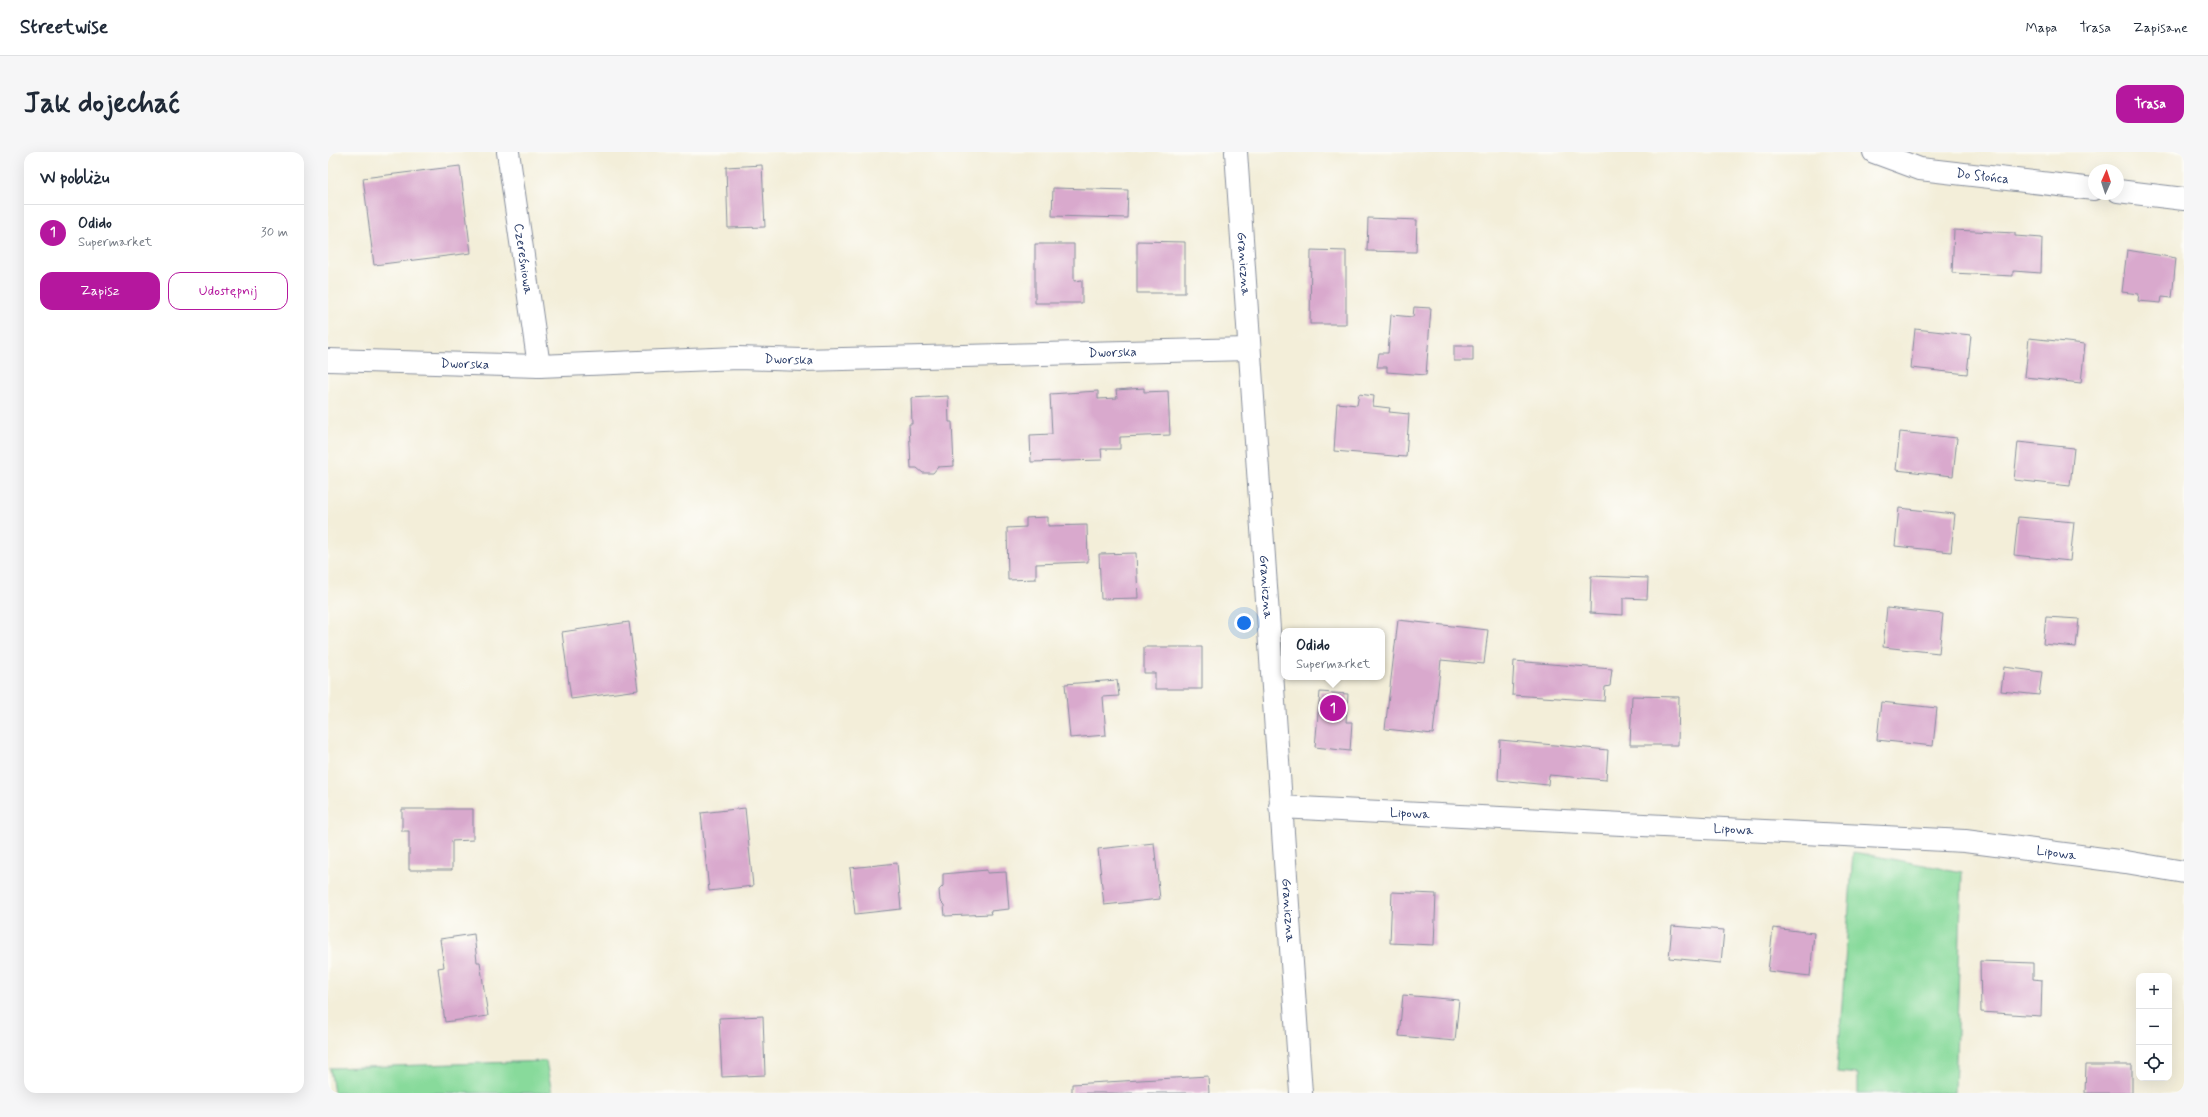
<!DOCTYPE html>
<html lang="pl">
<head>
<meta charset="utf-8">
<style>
	:root { --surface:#fff; --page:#f6f6f7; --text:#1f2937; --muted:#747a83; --line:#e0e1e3; --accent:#b5179e }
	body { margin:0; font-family:Mynerve,sans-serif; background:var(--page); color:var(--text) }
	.controls { position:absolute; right:12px; bottom:12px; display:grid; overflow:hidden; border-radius:8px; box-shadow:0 4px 16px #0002 }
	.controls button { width:36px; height:36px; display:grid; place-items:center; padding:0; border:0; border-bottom:1px solid var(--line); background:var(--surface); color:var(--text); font:20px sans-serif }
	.compass { position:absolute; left:1760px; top:12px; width:36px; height:36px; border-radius:50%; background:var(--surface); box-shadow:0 4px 16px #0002; rotate:3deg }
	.you { position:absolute; left:916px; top:471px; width:14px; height:14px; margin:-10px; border:3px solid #fff; border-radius:50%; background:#1a73e8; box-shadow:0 0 0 6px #1a73e833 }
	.badge { display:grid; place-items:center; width:26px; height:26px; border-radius:50%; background:var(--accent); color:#fff; font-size:13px; font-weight:700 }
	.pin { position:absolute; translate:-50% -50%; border:2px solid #fff; box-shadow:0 1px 4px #0006 }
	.popup { position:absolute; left:953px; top:476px; width:104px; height:52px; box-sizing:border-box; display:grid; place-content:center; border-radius:8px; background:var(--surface); filter:drop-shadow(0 1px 3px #0005); font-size:13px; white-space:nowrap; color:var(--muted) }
	.popup b { font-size:15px; color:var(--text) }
	.popup::after { content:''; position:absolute; left:50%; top:100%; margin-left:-8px; border:8px solid transparent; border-top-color:var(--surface) }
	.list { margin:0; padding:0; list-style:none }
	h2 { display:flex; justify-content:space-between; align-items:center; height:52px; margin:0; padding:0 16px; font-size:17px }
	h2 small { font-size:13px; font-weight:400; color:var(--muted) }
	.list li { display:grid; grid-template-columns:26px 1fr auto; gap:12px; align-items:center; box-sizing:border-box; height:56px; padding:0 16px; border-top:1px solid var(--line) }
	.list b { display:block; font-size:15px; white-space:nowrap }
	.list p { margin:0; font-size:13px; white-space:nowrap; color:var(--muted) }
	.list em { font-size:13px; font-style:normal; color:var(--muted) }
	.actions { display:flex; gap:8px; padding:12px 16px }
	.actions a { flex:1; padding:9px 0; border:1px solid var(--accent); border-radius:12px; text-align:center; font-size:14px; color:var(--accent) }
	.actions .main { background:var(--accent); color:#fff }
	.icon { flex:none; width:22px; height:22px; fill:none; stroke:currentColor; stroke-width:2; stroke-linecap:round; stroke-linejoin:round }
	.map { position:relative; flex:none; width:1856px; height:941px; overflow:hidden; border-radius:12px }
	header { display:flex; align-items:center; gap:24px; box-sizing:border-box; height:56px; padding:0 20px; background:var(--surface); border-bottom:1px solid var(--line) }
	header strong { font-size:19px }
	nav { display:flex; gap:22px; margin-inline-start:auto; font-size:14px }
	.intro { display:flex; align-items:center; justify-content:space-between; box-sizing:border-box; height:96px; padding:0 24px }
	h1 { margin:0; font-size:28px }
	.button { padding:10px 18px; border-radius:12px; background:var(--accent); color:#fff; font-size:14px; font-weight:700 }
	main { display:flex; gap:24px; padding:0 24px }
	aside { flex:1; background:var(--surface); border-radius:12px; box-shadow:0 4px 16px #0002 }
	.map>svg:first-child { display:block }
</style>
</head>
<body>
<header>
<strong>Streetwise</strong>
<nav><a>Mapa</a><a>Trasa</a><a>Zapisane</a></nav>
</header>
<div class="intro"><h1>Jak dojechać</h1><a class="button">Trasa</a></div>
<main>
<aside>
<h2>W pobliżu<small></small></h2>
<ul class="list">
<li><span class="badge">1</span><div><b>Odido</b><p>Supermarket</p></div><em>30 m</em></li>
</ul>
<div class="actions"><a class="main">Zapisz</a><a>Udostępnij</a></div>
</aside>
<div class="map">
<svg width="1856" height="941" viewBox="0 0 1856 941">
	<rect width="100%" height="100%" fill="#fdfcf7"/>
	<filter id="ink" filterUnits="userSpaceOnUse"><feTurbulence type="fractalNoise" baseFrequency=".025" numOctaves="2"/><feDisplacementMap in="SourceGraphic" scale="8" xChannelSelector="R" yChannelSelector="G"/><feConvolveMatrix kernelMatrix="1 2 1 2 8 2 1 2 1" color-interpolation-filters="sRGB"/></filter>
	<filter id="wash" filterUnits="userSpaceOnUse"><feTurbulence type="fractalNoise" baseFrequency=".012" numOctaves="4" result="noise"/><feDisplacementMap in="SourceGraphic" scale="16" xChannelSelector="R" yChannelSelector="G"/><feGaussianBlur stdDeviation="0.9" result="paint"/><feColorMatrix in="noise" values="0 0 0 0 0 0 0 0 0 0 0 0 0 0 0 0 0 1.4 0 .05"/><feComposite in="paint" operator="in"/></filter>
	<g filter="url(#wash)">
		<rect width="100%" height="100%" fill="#f3eed9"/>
		<path fill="#88da9b" stroke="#52847c" d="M1525,700L1634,720L1627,941H1530V922L1509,920Z
			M218,909L224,941H6L2,916Z"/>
		<g id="blocks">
			<path fill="#d9a9cd" d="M434,13L437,75L400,76L398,15Z
				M132,14L143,101L46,113L35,26Z
				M725,36L800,38L799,66L724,64Z
				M1040,66L1089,68L1088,100L1039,99Z
				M1626,78L1687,81V84L1714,86L1713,121L1685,119V124L1624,121Z
				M809,89L857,90V141H809Z
				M707,92H746V129L754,128V151H707Z
				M983,98L1018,99V172H982Z
				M1799,98L1848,106L1844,146L1834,145L1833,151L1810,149L1811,142L1794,140Z
				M1086,155L1103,156L1098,223L1059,220V215H1049L1051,201H1060L1063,163L1085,165Z
				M1587,177L1643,183L1639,222L1583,216Z
				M1701,186L1757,192L1753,231L1697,225Z
				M1126,194H1145V209H1126Z
				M816,236V240L840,239L842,283L792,285V297H773L774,308L703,310L702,283L724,282L722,242L770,239V247L789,246L788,238Z
				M1031,242L1046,244L1045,254L1062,256L1061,260L1081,262L1078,305L1006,299L1009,251L1029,253Z
				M620,244L621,270H624L626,314L610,315L605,321H595L589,316H583L581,272H584L583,246Z
				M1572,280L1629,286L1625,324L1568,318Z
				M1690,290L1746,296L1742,334L1686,328Z
				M1571,356L1627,362L1623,400L1567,394Z
				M720,365V374L759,373L760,410L708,412V427L680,428L679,376L698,375V366Z
				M1690,365L1746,370L1742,409L1686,403Z
				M808,401L810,446L773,447L771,402Z
				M1263,424L1320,426L1319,447L1295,446V463L1262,461Z
				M1559,456L1615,462L1611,501L1555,495Z
				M1718,465L1751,467L1748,495L1715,492Z
				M1070,468L1160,478L1156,512L1113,508L1105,582L1057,577Z
				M301,470L310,538L243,547L234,480Z
				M816,495H874V537H827V521H816Z
				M1186,509L1284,517L1282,534L1277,535L1276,549L1184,543Z
				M1676,515L1714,520L1711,543L1673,539Z
				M789,528L791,544L775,545L778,583L742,586L737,532Z
				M992,540L1020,542L1018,570H1024L1022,599L987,595Z
				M1304,544L1351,545L1350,593H1302Z
				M1553,550L1609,556L1605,594L1549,588Z
				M1172,588L1280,598L1278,628L1221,623L1220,633L1170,628Z
				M417,656L425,734L381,739L373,661Z
				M74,657H145V688L124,689V718H81V679H74Z
				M826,691L832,747L776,753L770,697Z
				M569,711L573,757L527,762L522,716Z
				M659,718V721L678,720L681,757L662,759L663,762L617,764L616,753L612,749L611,738L615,734V722Z
				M1064,740L1108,742L1106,793L1062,791Z
				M1344,774L1396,778L1393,811L1341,806Z
				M1445,776L1486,781L1482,824L1440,819Z
				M146,782L149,810H152L160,864L117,870L110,816L116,815L112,787Z
				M1652,809L1705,811V827L1714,828L1713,864L1653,860Z
				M1075,843L1131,848L1127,889L1071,884Z
				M435,864L437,923L394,925L391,866Z
				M1758,913H1804V941H1757Z
				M880,924L881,941H744V932Z"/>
		</g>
	</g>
	<g filter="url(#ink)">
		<use href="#blocks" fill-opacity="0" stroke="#878e9c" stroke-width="1"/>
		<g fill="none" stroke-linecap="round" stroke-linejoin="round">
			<g stroke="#878e9c" stroke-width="24">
				<g id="street">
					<path id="s1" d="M180,0L211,214"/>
					<path id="s2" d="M1546,0L1592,17L1766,37"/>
					<path d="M1790,39L1856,47"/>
					<path id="s3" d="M0,208L211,214L410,206L475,208L921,197"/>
					<path id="s4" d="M952,655L1637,689L1798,710L1856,720"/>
				</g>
			</g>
			<g stroke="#878e9c" stroke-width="24">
				<g id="secondary">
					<path id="s5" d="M908,0L973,941"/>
				</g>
			</g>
			<use href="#street" stroke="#fff" stroke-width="22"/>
			<use href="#secondary" stroke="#fff" stroke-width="22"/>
		</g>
	</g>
	<g text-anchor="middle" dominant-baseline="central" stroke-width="3.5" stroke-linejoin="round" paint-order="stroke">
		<g font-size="13" fill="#1b2f5e" stroke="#fdfcf7">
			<text stroke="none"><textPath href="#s2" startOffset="112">Do Słońca</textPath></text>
			<text stroke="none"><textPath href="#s1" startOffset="108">Czereśniowa</textPath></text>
			<text stroke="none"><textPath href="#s5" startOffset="112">Graniczna</textPath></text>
			<text stroke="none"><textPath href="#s3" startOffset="785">Dworska</textPath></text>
			<text stroke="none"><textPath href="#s3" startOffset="461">Dworska</textPath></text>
			<text stroke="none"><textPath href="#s3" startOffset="137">Dworska</textPath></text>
			<text stroke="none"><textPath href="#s5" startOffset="436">Graniczna</textPath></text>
			<text stroke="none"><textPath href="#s4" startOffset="130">Lipowa</textPath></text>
			<text stroke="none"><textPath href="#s4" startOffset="454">Lipowa</textPath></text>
			<text stroke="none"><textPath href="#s4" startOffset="778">Lipowa</textPath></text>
			<text stroke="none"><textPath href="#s5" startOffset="760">Graniczna</textPath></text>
		</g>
	</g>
</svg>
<div class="controls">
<button>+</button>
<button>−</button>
<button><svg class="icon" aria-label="locate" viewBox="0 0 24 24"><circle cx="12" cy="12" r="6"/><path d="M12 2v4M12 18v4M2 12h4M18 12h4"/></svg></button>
</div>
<svg class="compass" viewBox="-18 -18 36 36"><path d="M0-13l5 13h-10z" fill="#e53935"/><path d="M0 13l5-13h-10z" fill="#747a83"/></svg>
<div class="you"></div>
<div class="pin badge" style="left:1005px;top:556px">1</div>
<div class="popup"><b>Odido</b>Supermarket</div>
</div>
</main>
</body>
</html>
